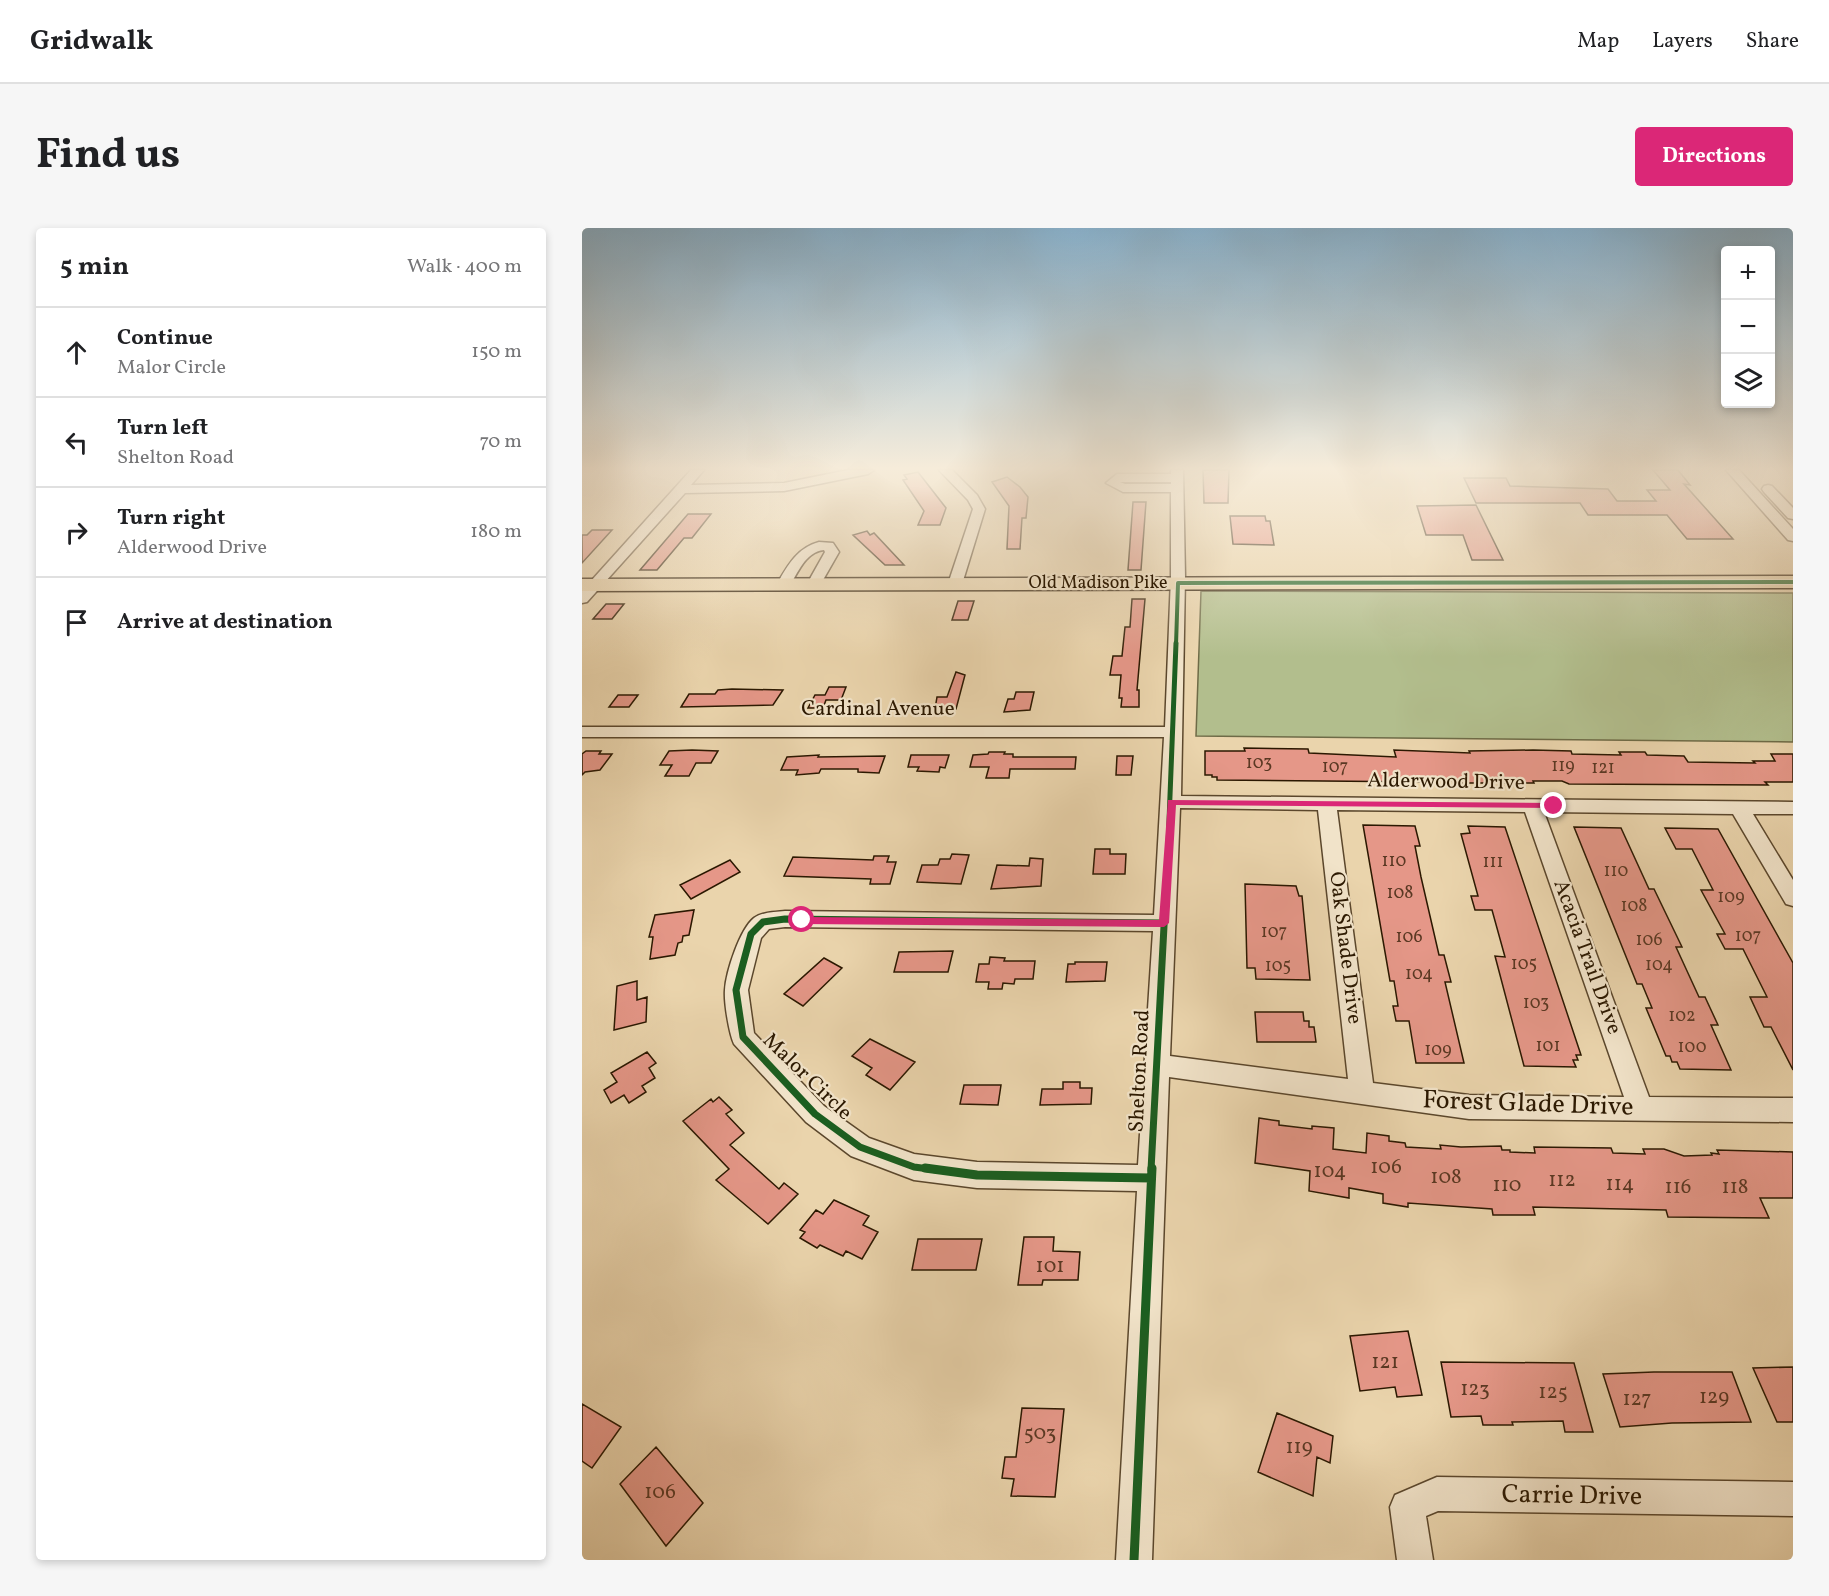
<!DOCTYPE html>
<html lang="en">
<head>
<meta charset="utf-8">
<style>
	:root { --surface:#fff; --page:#f6f6f6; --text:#202124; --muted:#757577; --line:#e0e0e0; --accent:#db2777 }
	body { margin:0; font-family:Vollkorn,serif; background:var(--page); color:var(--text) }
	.controls { position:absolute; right:18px; top:18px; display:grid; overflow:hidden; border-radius:6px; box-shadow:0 3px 9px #0003 }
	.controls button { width:54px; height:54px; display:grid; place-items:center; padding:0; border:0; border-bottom:2px solid var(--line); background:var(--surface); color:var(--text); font:30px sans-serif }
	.stop { position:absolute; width:18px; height:18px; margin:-14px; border:4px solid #db2777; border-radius:50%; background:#fff }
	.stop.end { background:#db2777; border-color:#fff; box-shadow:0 2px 6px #0008 }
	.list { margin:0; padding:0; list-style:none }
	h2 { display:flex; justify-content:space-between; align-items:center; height:78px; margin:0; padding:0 24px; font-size:26px }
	h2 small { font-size:20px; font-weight:400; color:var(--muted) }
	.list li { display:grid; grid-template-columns:39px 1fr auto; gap:18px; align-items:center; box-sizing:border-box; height:90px; padding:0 24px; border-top:2px solid var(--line) }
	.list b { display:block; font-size:22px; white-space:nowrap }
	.list p { margin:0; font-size:20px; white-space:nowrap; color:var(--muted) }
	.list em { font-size:20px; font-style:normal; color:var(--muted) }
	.icon { flex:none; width:33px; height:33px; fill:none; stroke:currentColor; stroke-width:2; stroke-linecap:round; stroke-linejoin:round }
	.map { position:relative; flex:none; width:1211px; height:1332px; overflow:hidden; border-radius:6px }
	header { display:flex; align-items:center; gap:36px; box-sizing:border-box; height:84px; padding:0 30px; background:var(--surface); border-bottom:2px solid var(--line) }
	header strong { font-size:28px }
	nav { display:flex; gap:33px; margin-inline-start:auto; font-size:21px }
	.intro { display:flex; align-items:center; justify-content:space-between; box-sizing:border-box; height:144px; padding:0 36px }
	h1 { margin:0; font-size:42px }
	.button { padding:15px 27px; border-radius:6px; background:var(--accent); color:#fff; font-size:21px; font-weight:700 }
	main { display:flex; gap:36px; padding:0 36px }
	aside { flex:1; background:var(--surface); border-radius:6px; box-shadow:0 3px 9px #0003 }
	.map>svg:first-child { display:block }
</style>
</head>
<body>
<header>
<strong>Gridwalk</strong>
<nav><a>Map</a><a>Layers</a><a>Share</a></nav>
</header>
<div class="intro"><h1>Find us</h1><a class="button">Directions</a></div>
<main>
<aside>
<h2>5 min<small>Walk · 400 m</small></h2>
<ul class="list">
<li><svg class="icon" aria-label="ahead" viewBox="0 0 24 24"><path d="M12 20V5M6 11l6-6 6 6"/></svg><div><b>Continue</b><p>Malor Circle</p></div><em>150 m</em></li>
<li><svg class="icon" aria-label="left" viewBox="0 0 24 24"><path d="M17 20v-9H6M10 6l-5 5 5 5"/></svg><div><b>Turn left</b><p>Shelton Road</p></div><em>70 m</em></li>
<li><svg class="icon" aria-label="right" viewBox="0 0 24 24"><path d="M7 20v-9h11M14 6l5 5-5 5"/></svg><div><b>Turn right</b><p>Alderwood Drive</p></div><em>180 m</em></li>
<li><svg class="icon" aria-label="arrive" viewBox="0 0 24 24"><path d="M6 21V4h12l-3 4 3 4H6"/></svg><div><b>Arrive at destination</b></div></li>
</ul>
</aside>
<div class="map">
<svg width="1211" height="1332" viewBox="0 0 1211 1332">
	<rect width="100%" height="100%" fill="#ead4ac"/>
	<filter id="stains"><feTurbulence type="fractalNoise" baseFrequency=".00333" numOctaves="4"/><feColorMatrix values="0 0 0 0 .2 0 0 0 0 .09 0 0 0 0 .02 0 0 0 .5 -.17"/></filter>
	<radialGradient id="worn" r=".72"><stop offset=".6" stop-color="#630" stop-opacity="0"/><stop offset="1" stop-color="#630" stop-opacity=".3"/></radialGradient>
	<path fill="#b2be8d" stroke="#6e6b47" stroke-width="1.5" d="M619,363L1211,365V514L614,508Z"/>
	<path fill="#e59788" stroke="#2b1801" stroke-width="1.5" d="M621,242H647L646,275H622Z
		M1071,242H1096L1108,257L1102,256L1151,311H1105L1085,287H1006L998,275H894L882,250H924L928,258L1026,261L1035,273H1074L1065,262H1088Z
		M336,244L364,280L358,297H336L342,283L321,252L325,251L322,247Z
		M425,249L438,259L446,269L444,290H440L438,321H425L427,278L410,254Z
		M551,274H564L559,342H546Z
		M894,277L921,332H890L881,307H844L835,278Z
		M106,286H129L110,310H102L75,342H58Z
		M648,288H683L684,293H688L692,317L651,316Z
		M10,302H30L0,335V307H5Z
		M285,303L288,307L292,305L322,337H303L271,307Z
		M550,371H563L555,462H557V479H539L540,470H537L539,447H528L531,428H540L543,399H548Z
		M376,373H392L386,392H370Z
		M24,376H42L30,391H11Z
		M374,444L383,447L374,481H353L355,469H365Z
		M247,459H264L259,472H244L241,480H226L233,467H243Z
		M136,462L150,461L201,462L191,477L99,479L107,466H133Z
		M434,464H452L448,482L422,484L426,471H432Z
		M36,467H56L47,479H27Z
		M662,520L726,521L727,525L814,529L812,522L888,525L887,523L951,522L989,523L990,526L1039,527L1037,524H1063L1065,527L1102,528L1106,534L1173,535L1171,533H1193L1189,526H1211V554H1183L1186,557L987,556L980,553H951L952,555H871L870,552H846V554L741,553L635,552V549H630V547H623V523H663Z
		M110,522L136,523L129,535H114L107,548H83L90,537H78L87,523Z
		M4,523H19L17,526H30L18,542L3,544L0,547V526Z
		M407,524H423L422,526H431V529H494L493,541H428L427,550H404L407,539H388L391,527L406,526Z
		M237,527L236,529L303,528L297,545L276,544V541H239L237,545L214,547L216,542H199L205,529Z
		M329,527H367L363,540L358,539L357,544L335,543L337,539H326Z
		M535,528H551L549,547H534Z
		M781,597L833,598L838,618H833L839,649L857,727H862L869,754H863L882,835H834L827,793H814L811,778H816L812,753H808Z
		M886,598L923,599L999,827H994L996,832H991L994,839L942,838L913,728L923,729L910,682H893L889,668H896L879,606L888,605Z
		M992,599L1039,600L1067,661H1072L1100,719H1094L1117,769H1123L1136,797H1129L1149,842L1098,841L1095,834H1090L1088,828H1084L1064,780H1070L1060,756H1055Z
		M1083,600L1136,601L1211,735V842L1189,799H1182L1168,769H1185L1161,721H1143L1135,706H1143L1119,662H1131L1110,621H1094Z
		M513,621H528V626H544L543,646H511Z
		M370,626L387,627L379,656L335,654L340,637H356L358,631H368Z
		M292,628H307L305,634H314L308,656H288L289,651L202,648L211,629L291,632Z
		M448,630L461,631L459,658L409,661L415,637L447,638Z
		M148,632L158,644L109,671L98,657Z
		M663,656L714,658L717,668H720L728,752L674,751L673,740H665Z
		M112,682L107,707L101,708L100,714L96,715L93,727L68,731L71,709H67L73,687Z
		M371,723L366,744H312L317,724Z
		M408,729L423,730L422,733H453L451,751H433L432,756L421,755L420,761H406L407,754H394L397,736H407Z
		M242,730L260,740L221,778L202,766Z
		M493,734H525L523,753L484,754L486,736H493Z
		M55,753V772L65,769L64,794L32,802L35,758Z
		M673,784H721L722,793H727V799H732L734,814H675Z
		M288,811L333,834L308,862L284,847L290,840L270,828Z
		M65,824L74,835L67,840L73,850L60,858L64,864L47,875L42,867L29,875L22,862L35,854L29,845Z
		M481,854H498V860H510L509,876L458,877L460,861H481Z
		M382,857H419L416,877L378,876Z
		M137,869L150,882L144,886L162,905L148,917L197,961L202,955L216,966L186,996L134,952L147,941L101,893L129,871L131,874Z
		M677,890L697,893V897L730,901V898L752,900L751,921L784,925L785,905L807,908V913L823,915L824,919L859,921L858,917L879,919L919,918L920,922H928V924L953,925L952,919L1029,920L1031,925L1063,926L1061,921H1082L1102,928L1130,927L1129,925L1137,926L1135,922L1211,924V970H1178L1187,990L1086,989L1084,982L951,979L953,987H911L910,981L826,975V979L801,975V966L767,960V970L727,963L728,943L673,935Z
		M252,972L287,988L281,997L296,1004L280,1031L264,1023L261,1028L238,1017L235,1020L218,1010L223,1004L218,1002L234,982L241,986Z
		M442,1009H472L471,1023L498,1024L496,1052H461L460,1057H436Z
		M336,1011H400L394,1042H330Z
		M826,1103L840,1167L815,1169L813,1159L778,1163L768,1108Z
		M859,1134L992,1135L1011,1204H983L981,1193L930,1194L931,1197H901L899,1188L869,1189Z
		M1211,1139V1194H1195L1171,1140Z
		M1072,1144H1150L1169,1194L1090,1195L1038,1199L1021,1146Z
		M0,1176L39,1199L10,1240L0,1233Z
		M440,1180L482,1181L473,1269L429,1268L432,1251L420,1250L423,1229H434Z
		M695,1185L751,1208L748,1235L735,1229L731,1268L676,1244Z
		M74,1219L121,1275L84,1318L38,1256Z"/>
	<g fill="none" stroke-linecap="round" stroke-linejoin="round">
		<g stroke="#5b472c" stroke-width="3">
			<path id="minor" d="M109,242H122L109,257L202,255L266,242H292L286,246L202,263L103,265L5,374L0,375V363Z
				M357,242H370L395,267L403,281L380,356L373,360L366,356L391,281L386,272Z
				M589,242H601L603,349L599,568L1211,574V586H1171L1211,652V678L1204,676L1151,586L962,584L1067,869L1211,870V894L887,891L587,849L570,1332H534L555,963L395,960L332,952L269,928L224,894L152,816C147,805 142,774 143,762C144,744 158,701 172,690C180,684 193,684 203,683L572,687L582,509H0V499H583L589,349V264H541L524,255L535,246H589ZM538,254H589V256H543ZM598,580L736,582L766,851L588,828ZM755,582L943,584L1042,869L887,867L791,855ZM203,699L571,703L556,937L395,934L332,926L287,910L242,878L172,805L166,762L179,710L187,701Z
				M1144,242H1157L1211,301V313L1206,312Z
				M1186,257L1190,258L1211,280V291L1206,290L1182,264L1180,261L1182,258Z
				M237,314L251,315L257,324L237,359L232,360L225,356L243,324L242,322C223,324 216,345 207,359H197L195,356C206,337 215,320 237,314Z
				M855,1249L1211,1254V1288L856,1283L844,1288L851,1332H815L808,1279L813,1267Z"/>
		</g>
		<g stroke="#2b1801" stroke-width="3">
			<path id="major" d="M1211,348V360L0,363V351Z"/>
		</g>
		<use href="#minor" fill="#f1e3c9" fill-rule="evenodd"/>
		<use href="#major" fill="#ead4ac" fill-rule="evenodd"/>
		<g stroke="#f1e3c9" stroke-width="6">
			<path id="cycleway-far3" d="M594,417L596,355L1211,354"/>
		</g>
		<g stroke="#f1e3c9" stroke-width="8">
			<path id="cycleway-far2" d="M585,644L594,415"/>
		</g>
		<g stroke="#f1e3c9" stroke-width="10">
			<path id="cycleway-far1" d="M355,942L332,939L278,919L233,886L161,809L154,762L169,706L181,694L203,691L582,695
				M569,942L585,642"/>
		</g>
		<g stroke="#f1e3c9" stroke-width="13">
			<path id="cycleway" d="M343,940L395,947L569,950
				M552,1332L570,940"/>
		</g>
		<use href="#cycleway-far3" stroke="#1b5e20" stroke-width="4"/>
		<use href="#cycleway-far2" stroke="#1b5e20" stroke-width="5"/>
		<use href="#cycleway-far1" stroke="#1b5e20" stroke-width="7"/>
		<use href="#cycleway" stroke="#1b5e20" stroke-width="9"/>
	</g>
	<linearGradient id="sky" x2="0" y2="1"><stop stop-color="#89b5d3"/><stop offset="0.56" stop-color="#f6ecda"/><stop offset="1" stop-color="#f6ecda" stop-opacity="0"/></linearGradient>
	<rect width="1211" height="429" fill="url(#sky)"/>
	<path fill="#db2777" d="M586,572L972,575L976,578L972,580L594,577L587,695L582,699L220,696L215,692L220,689L577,692Z"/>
	<g text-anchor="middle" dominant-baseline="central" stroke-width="4.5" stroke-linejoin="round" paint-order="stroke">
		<g font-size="18" fill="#2b1801" stroke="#f1e3c9">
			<text x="516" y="355">Old Madison Pike</text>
		</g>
		<g font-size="18" fill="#5a3823">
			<text x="677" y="535">103</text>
			<text x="981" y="538">119</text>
			<text x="753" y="539">107</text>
			<text x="1021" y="540">121</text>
			<text x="812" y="633">110</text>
			<text x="911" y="634">111</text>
			<text x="1034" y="643">110</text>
			<text x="818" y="665">108</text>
			<text x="1149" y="669">109</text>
			<text x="1052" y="678">108</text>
			<text x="692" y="704">107</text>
			<text x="1166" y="708">107</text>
			<text x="827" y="709">106</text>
			<text x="1067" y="712">106</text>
			<text x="942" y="736">105</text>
			<text x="1077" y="737">104</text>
			<text x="696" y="738">105</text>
			<text x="837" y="746">104</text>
			<text x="954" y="775">103</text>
			<text x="1100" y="788">102</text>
			<text x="966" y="818">101</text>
			<text x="1110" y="819">100</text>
			<text x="856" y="822">109</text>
		</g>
		<g font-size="21" fill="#2b1801" stroke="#f1e3c9">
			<text x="296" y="481">Cardinal Avenue</text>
			<text transform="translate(864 554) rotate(1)">Alderwood Drive</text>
			<text transform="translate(763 720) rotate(83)">Oak Shade Drive</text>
			<text transform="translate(1005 729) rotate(70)">Acacia Trail Drive</text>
			<text transform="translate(558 843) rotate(-87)">Shelton Road</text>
			<text transform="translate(225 849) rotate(44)">Malor Circle</text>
		</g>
		<g font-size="21" fill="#5a3823">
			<text x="804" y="939">106</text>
			<text x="748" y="943">104</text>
			<text x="864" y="949">108</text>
			<text x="980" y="952">112</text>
			<text x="1038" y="956">114</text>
			<text x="925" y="957">110</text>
			<text x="1096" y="959">116</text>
			<text x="1153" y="959">118</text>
			<text x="468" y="1038">101</text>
			<text x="803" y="1134">121</text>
			<text x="893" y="1161">123</text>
			<text x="971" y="1164">125</text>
			<text x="1132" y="1169">129</text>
			<text x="1055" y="1171">127</text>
			<text x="458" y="1205">503</text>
			<text x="717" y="1219">119</text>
			<text x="78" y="1264">106</text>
		</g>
		<g font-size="26" fill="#2b1801" stroke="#f1e3c9">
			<text transform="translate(946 876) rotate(2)">Forest Glade Drive</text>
			<text transform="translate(990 1268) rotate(1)">Carrie Drive</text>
		</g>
	</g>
	<rect width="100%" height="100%" filter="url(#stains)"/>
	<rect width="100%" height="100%" fill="url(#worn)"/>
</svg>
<div class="controls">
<button>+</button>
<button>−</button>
<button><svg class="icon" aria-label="layers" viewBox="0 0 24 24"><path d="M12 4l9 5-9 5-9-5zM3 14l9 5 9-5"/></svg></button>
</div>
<div class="stop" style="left:220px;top:692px"></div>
<div class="stop end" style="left:972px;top:578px"></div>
</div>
</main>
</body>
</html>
